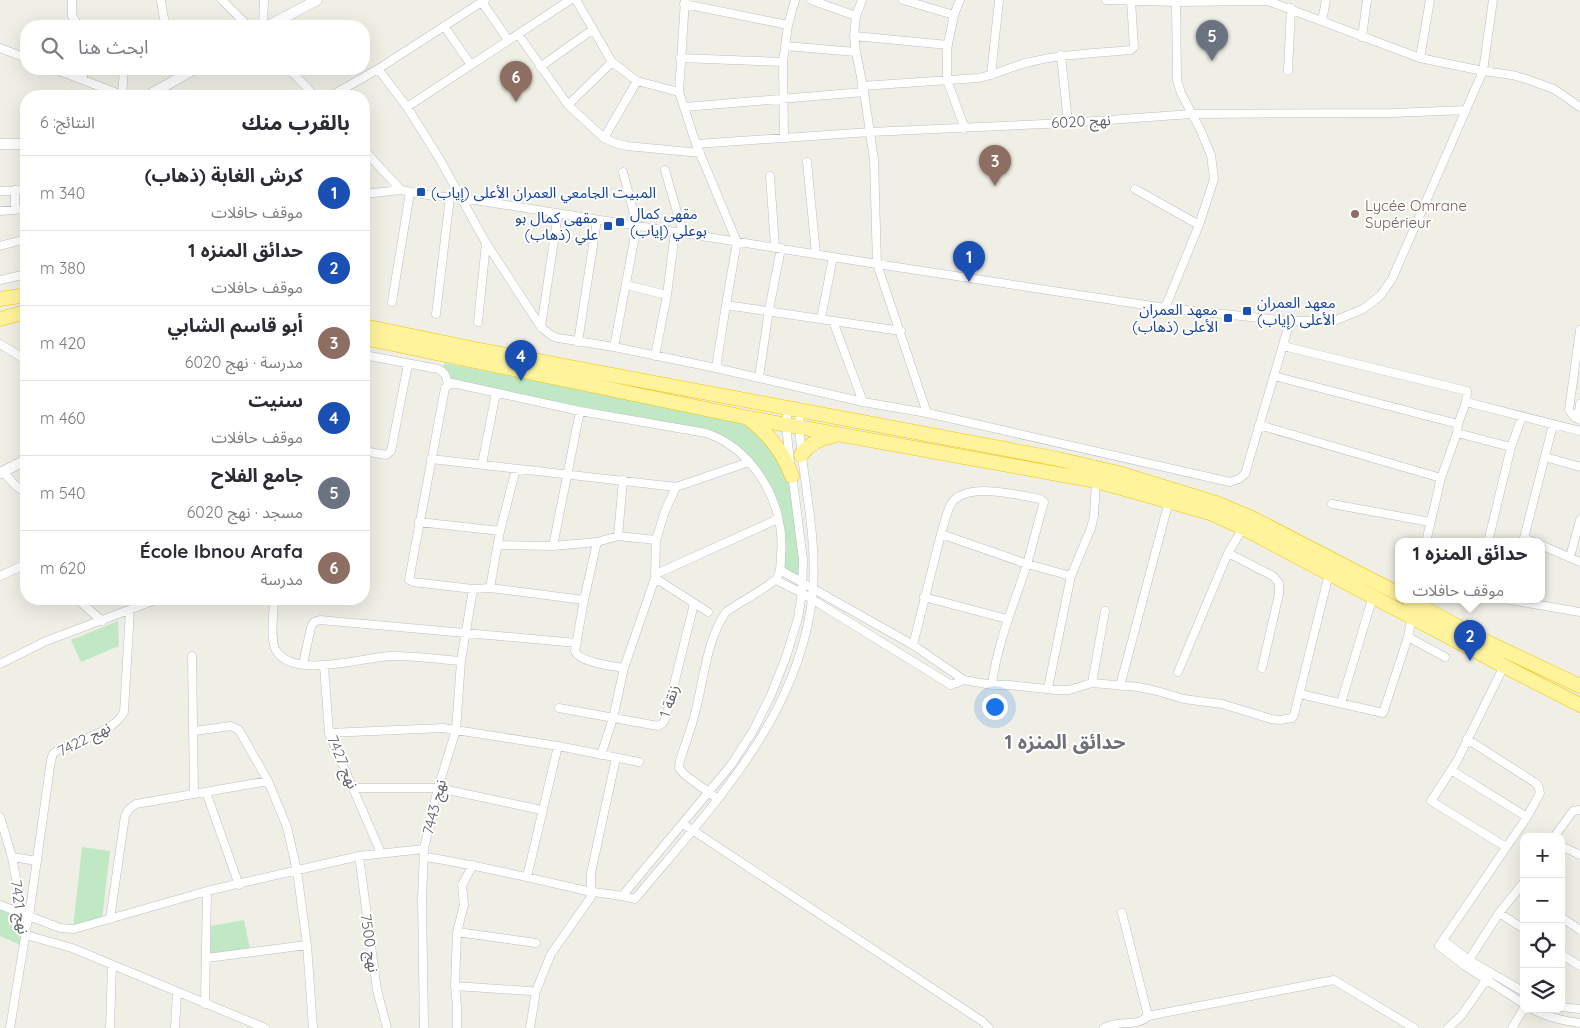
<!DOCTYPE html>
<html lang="ar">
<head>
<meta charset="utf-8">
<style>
	:root { --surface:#fff; --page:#f2f2f3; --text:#2b2b33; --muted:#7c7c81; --line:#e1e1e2; --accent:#0f766e }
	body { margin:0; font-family:Quicksand,"Noto Sans Arabic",sans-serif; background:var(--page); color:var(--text); direction:rtl }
	.controls { position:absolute; right:15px; bottom:15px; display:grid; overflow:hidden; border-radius:10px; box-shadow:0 5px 20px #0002 }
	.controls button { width:45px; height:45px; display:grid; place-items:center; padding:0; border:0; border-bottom:1px solid var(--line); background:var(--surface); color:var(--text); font:25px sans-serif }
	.you { position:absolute; left:994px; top:706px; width:18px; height:18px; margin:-12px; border:4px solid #fff; border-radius:50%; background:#1a73e8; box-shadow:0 0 0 8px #1a73e833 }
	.badge { display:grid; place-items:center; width:32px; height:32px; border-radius:50%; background:var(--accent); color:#fff; font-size:16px; font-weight:700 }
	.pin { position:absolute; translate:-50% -41px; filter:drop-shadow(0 1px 2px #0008) }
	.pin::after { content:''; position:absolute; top:26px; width:18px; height:15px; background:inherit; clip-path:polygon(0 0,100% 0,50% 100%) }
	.popup { position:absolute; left:1395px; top:538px; width:150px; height:65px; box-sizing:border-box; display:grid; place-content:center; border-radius:10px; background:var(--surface); filter:drop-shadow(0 1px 4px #0005); font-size:16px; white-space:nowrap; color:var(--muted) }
	.popup b { font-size:19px; color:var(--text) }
	.popup::after { content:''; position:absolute; left:50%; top:100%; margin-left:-10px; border:10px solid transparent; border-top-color:var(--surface) }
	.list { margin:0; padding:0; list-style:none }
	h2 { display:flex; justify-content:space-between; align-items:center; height:65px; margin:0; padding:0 20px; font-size:21px }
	h2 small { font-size:16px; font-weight:400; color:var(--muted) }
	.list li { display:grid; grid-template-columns:32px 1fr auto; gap:15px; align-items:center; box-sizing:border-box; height:75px; padding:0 20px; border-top:1px solid var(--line) }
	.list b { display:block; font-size:19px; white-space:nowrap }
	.list p { margin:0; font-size:16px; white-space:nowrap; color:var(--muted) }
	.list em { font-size:16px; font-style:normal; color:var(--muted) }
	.icon { flex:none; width:28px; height:28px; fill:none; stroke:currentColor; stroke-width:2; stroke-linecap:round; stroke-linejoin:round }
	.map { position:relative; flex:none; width:1580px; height:1028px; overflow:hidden; direction:ltr }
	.search { position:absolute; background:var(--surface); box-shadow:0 5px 20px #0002; left:20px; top:20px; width:350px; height:55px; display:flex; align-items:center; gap:12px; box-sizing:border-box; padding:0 18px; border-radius:20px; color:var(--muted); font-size:19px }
	.panel { position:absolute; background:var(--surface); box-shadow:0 5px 20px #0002; left:20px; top:90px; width:350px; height:515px; border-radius:20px; direction:rtl }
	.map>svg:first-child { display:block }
</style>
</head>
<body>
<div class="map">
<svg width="1580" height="1028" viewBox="0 0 1580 1028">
	<rect width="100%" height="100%" fill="#f0efe5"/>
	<path fill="#c1e8c5" d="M444,363L747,422L764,435L790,477L802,578L785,569C786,532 779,488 752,460C742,450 729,442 717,434L441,378Z
		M118,621L119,646L81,662L71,640Z
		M82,847L110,851L102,920L73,928Z
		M0,904L20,912L24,931L23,946L0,936Z
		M244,920L250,949L210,955L211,926Z"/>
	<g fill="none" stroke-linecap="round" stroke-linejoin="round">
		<g stroke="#bdbec4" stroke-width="9">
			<path id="minor" d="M72,0V16L79,26
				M161,0L163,14L166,26
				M222,0L248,26
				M576,0L612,62L637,81L679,92
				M685,0L679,92L696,144L737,242L726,305
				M811,0L856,16
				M862,0L856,16L854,36L856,52L864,92L874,160L877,264L927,413
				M903,0L954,15L960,0
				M1106,0L1176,2L1268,1L1420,58L1483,71L1512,75L1526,79L1554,89L1580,107
				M482,2L508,40
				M684,4L788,25
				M954,15L947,49V80L965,129
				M1322,21L1326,0
				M263,26L264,0
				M444,26L471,65
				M518,34L568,105L604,138L615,143L627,146L700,153
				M854,36L948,45
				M1362,37L1367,0
				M785,46L856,52
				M0,48L26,58
				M1061,55L1068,123
				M680,58L783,62
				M1420,58L1430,0
				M540,67L592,30
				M54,69L125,96
				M289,69L315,96
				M378,69L407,107L439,158L486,243L541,327L552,336L558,338L614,347L716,368L863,402L927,413L1230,482L1239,479L1245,474L1290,321
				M1288,71L1291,8
				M991,75L999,0
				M83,80V69
				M862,86L978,78C995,75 1010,67 1026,63C1061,54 1096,53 1131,50L1134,47L1131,1
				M122,95L124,69
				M331,96L378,69L485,0
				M568,105L612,62
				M407,107L570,0
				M685,107L864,92
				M604,138L637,81
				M784,138L783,62L788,25L795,0
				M696,144L870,132L1068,123L1191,114L1392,113L1466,110
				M364,150L401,190
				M807,162L816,254
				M665,170L683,233
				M770,176L775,247
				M1135,189L1199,225
				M15,190V210
				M0,191L26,190
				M364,194L401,190L433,196L462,198L877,264L1165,308L1290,321H1334L1363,309L1380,296L1392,279L1483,71L1493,0
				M0,211L26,209
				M0,246L26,239
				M0,280L26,274
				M626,285L667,295
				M392,302L410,192
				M1165,308L1199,225L1214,179L1211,155L1200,129L1181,93L1177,80L1176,2
				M436,314L450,197
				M821,319L833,257
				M833,321L863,402
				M478,322L486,243
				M541,327L558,214
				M1580,330L1569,410L1574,417L1580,420
				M578,342L597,220
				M0,344L26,360
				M1283,346L1467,391L1466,402L1458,424L1457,433L1441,478L1426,542
				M614,347L637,225L623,172
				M364,355L438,369C445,372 447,377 448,385
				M655,356L667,295L675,232
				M716,368L726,305L901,331
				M1274,376L1458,424
				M759,377L769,310L781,248
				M1466,402L1580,431
				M788,409L786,425L790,462
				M1574,417L1579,411L1580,404
				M1259,425L1441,478
				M1457,433L1511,447
				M364,451L386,455L391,451L408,364
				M1545,457L1580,467
				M431,459L676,487L749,462
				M482,464L496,393
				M3,472L16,486L26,493
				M1332,504L1430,522
				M419,522L500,531
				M941,534C944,525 946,513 951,504C965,481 1019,495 1040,499L1044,502C1038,522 1033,544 1027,564C1014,605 997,643 992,685
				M618,536L623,480
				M1524,538L1534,542
				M597,542L584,600L575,651C580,663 612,666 624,668
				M1488,542L1511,447L1522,417
				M1523,542L1553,425
				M498,545L553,546L597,542L618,536L656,540
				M1541,545L1580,562
				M553,546L580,411
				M1228,553L1273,576L1279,583V594L1262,668
				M1570,557L1580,520
				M780,570L913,645L964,680
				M656,574L778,519
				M0,576L26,564
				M655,578L708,612
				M776,580L802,593L951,685L964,680L992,685H1009L1056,690H1069L1092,683L1104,684L1138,687L1157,691L1184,699L1222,704L1271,719L1280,720L1292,718L1294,715L1329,574
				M490,588L500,531L516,469
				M924,597L1007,619
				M77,599L102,621
				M274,599C274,612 269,642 277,652C297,679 363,657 392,656C414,656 438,659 461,661
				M584,600L490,588L473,589L413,582L409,580L445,388L452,383L580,411L706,433C754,449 786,505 781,555C781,563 781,571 777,578C773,584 734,606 726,612C707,639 704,678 696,709C692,727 685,744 680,761L679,768L685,775L718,799
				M1510,600L1580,612
				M1408,637L1445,657
				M913,645L941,534L1027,564L1071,576
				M192,656L194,794
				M0,664L46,641L158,599
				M303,664L311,627L314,622L320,620L577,643
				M324,666L329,733L381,853
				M1504,666L1457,761L1431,801L1506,847
				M1178,672L1228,553L1243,528
				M1092,683L1105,611
				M1120,686L1169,501
				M1048,688L1071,576L1091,528L1094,516L1096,481
				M1300,694L1383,713L1408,637L1412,616
				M1341,703L1373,596
				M559,708L658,726L663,723L666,717L694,604
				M194,731L231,726L239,730L268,781L287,827L297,871L307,945L313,1028
				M329,733L443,728L558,746L639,762
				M1467,739L1534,782L1538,785L1540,793L1527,817L1439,946L1465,966L1524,1004
				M601,755L613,718L624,668L655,578L656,540L665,511L676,487
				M1451,770L1527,817
				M354,788H438L542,810
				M206,792L239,885
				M0,817L12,857L23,917
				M683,824L982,1021L989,1028
				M1554,837L1573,811L1580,810
				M1561,846L1580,855
				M359,856L377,990L387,1028
				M12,857L37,861
				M425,857C478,865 530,878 583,890C600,894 618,894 635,899C711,807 803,714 813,589C817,535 803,481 799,427L800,411
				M527,877L558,746
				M623,895L731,765L753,731L771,695L786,657L798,618L802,593L803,560L792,473
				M0,905L60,928L74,929L207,891L359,856L424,849
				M1122,913L1148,1016
				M1499,913L1524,929
				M1561,917L1580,930
				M110,919L125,816L129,809L136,804L268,781
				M26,928L29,916L51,760L53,754L58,750C77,741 114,732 124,712L130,610
				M457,932L536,943
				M26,935L72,948L265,1028
				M1443,940L1469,960L1524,992
				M1561,954L1580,966
				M207,958L307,945
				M1465,966L1499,913L1524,882
				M455,986L530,991
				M205,1004L207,891
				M1561,1007L1580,1009
				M1532,1009C1547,1017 1564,1021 1580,1023
				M10,1028L26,931
				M110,1028L112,965
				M175,1028L177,992
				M424,1028L422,900L424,849L438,788L456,730L461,661L473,589
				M457,1028V1006L455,986L457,932L464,905L462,885L473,865
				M530,1028L536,991L551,954L591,897V873L616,758
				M1104,1028C1119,1019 1136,1028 1148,1016L1334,980L1414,1028
				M1448,1028L1461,1016L1489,976
				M1512,1028L1524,1008"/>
		</g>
		<g stroke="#bdbec4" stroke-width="11">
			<path id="tertiary" d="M268,26L317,0
				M147,96L195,69
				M0,144H26
				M0,473L26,460"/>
		</g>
		<g stroke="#f5c200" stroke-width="15">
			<path id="trunk" d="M0,299L26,295
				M0,319L26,312
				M364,326L480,350L1058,459L1118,473L1216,503L1252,518L1399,594
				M364,338L749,418L1096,481L1210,513L1243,528L1504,666L1580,705
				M749,419C769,434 783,452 792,476
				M801,455C809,444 819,438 833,436
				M1409,600L1489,643L1580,686"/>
		</g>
		<use href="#minor" stroke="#fff" stroke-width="8"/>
		<use href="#tertiary" stroke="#fff" stroke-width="10"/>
		<use href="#trunk" stroke="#fff49c" stroke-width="14"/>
	</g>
	<g fill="#1a4fb4" stroke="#fff" stroke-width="2">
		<rect x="416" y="187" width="10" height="10" rx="2.5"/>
		<rect x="615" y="217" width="10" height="10" rx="2.5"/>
		<rect x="603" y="221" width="10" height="10" rx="2.5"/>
		<rect x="1242" y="306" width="10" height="10" rx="2.5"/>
		<rect x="1223" y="313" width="10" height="10" rx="2.5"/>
	</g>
	<circle fill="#8d6e63" stroke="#fff" stroke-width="2" cx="1355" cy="214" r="5"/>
	<g text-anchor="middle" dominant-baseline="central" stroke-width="4" stroke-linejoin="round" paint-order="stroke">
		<g font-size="15" fill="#5d6066" stroke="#fff">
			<text transform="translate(1081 121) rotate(-3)">نهج 6020</text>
			<text transform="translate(669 701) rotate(-73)">زنقة 1</text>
			<text transform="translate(84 739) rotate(-27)">نهج 7422</text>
			<text transform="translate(343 762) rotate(67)">نهج 7427</text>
			<text transform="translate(434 807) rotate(-76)">نهج 7443</text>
			<text transform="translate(20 907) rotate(82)">نهج 7421</text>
			<text transform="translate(370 943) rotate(82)">نهج 7500</text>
		</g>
		<g font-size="15" fill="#164399" stroke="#fff" text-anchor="start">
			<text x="431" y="192">المبيت الجامعي العمران الأعلى (إياب)</text>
			<text x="630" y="213">مقهى كمال<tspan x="630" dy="17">بوعلي (إياب)</tspan></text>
			<text x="598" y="217" text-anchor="end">مقهى كمال بو<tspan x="598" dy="17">علي (ذهاب)</tspan></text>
			<text x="1257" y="302">معهد العمران<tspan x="1257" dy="17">الأعلى (إياب)</tspan></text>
			<text x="1218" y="309" text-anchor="end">معهد العمران<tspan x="1218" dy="17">الأعلى (ذهاب)</tspan></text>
		</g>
		<g font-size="15" fill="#785e54" stroke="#fff" text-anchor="start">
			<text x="1365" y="205">Lycée Omrane<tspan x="1365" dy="17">Supérieur</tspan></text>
		</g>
		<g font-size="20" font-weight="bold" fill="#6e7278" stroke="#fff">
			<text x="1065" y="741">حدائق المنزه 1</text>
		</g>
	</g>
</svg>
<div class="controls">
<button>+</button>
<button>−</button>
<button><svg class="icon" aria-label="locate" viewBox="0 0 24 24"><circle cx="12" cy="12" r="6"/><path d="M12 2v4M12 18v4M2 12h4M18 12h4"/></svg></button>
<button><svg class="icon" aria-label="layers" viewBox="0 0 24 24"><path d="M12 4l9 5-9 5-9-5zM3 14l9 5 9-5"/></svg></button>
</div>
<div class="you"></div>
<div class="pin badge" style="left:969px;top:282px;background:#1a4fb4">1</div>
<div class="pin badge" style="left:1470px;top:661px;background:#1a4fb4">2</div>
<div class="popup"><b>حدائق المنزه 1</b>موقف حافلات</div>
<div class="pin badge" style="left:995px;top:186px;background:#8d6e63">3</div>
<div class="pin badge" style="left:521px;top:381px;background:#1a4fb4">4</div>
<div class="pin badge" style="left:1212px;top:61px;background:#6b7280">5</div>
<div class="pin badge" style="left:516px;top:102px;background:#8d6e63">6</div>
<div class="search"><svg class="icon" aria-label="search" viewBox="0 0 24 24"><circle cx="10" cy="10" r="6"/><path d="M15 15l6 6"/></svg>ابحث هنا</div>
<section class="panel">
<h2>بالقرب منك<small>النتائج: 6</small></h2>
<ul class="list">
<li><span class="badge" style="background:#1a4fb4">1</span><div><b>كرش الغابة (ذهاب)</b><p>موقف حافلات</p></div><em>340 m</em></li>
<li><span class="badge" style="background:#1a4fb4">2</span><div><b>حدائق المنزه 1</b><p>موقف حافلات</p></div><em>380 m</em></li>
<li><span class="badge" style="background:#8d6e63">3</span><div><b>أبو قاسم الشابي</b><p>مدرسة · نهج 6020</p></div><em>420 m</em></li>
<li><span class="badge" style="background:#1a4fb4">4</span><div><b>سنيت</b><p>موقف حافلات</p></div><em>460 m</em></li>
<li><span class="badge" style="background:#6b7280">5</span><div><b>جامع الفلاح</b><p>مسجد · نهج 6020</p></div><em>540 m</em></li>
<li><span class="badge" style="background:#8d6e63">6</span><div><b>École Ibnou Arafa</b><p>مدرسة</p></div><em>620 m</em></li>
</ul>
</section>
</div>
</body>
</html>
